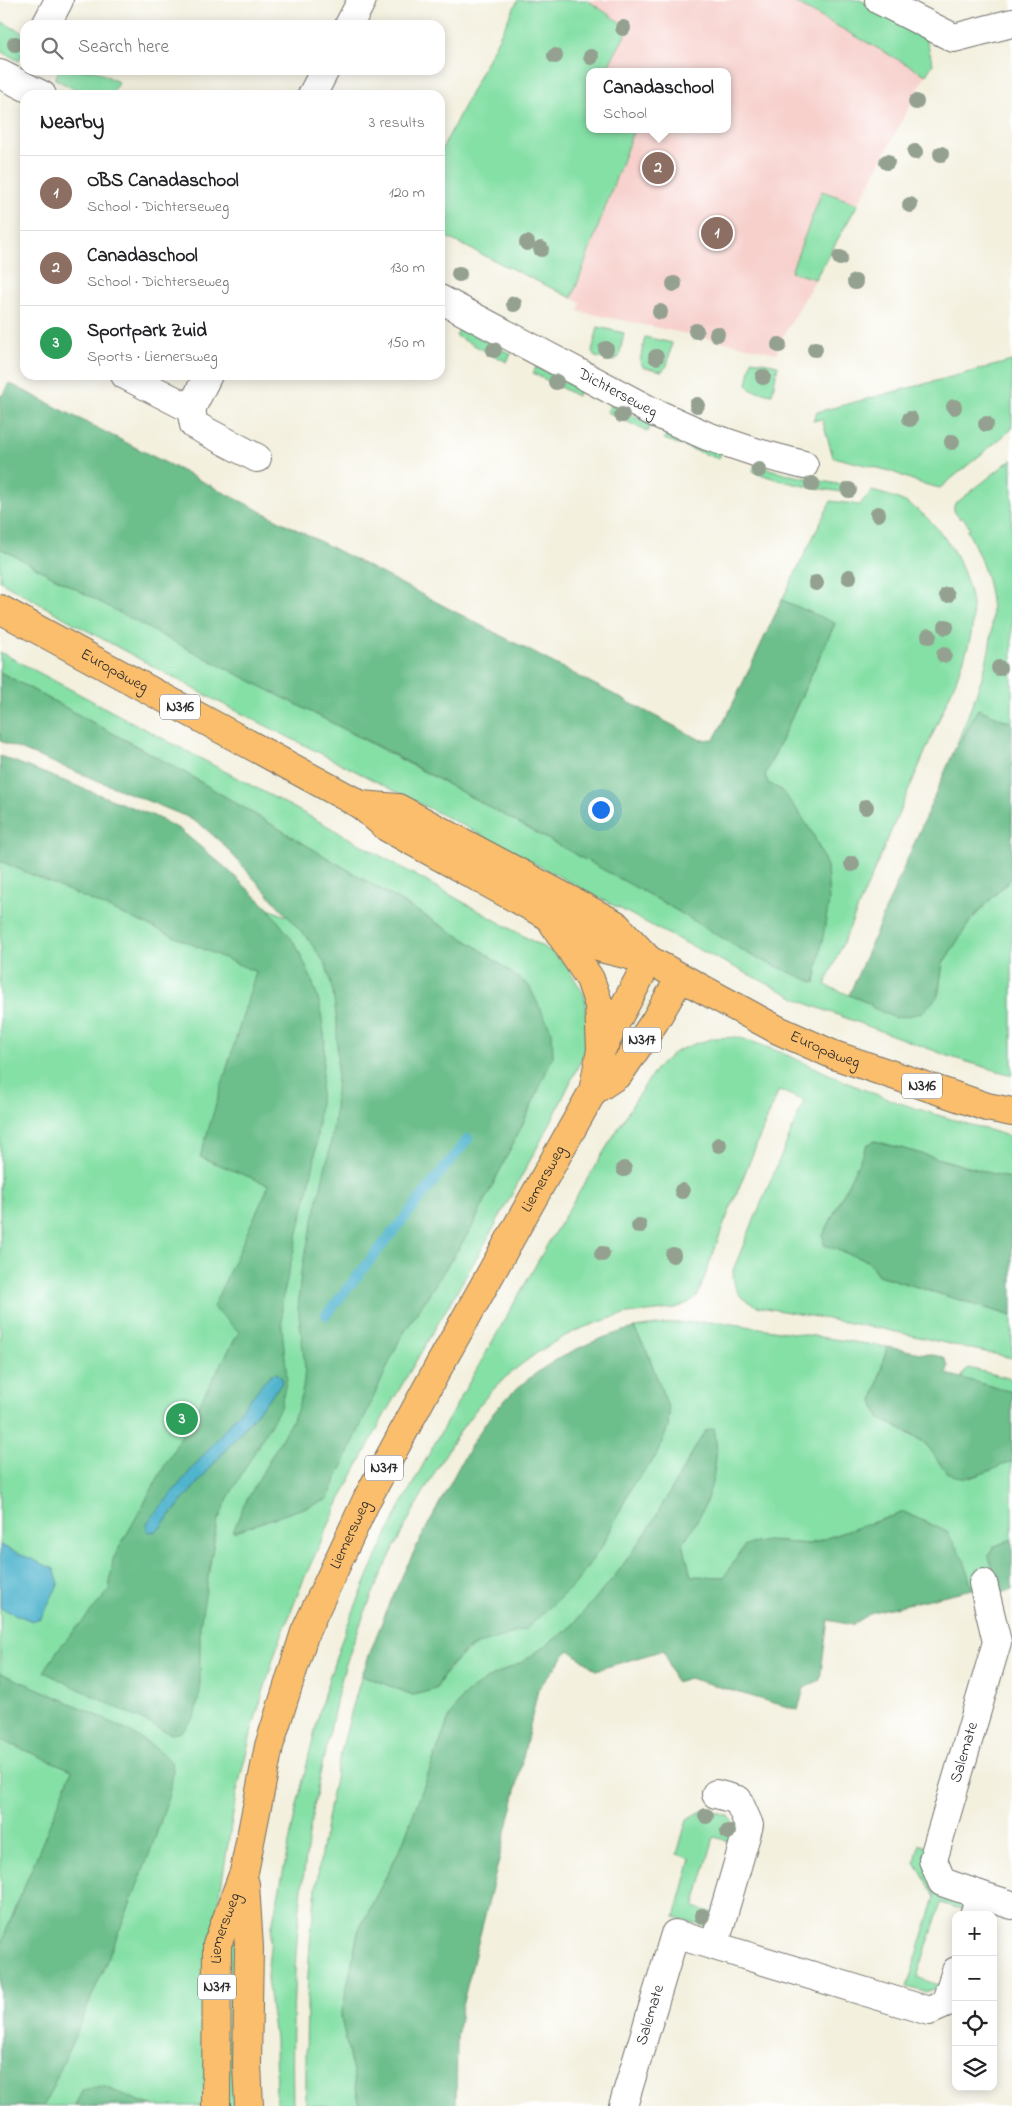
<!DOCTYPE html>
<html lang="en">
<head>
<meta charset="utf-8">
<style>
	:root { --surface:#fff; --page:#f6f6f6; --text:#202124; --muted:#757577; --line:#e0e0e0; --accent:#b45309 }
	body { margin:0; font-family:"Indie Flower",sans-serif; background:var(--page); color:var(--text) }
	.controls { position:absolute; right:15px; bottom:15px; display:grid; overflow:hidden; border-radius:10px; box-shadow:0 2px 12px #0003 }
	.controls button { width:45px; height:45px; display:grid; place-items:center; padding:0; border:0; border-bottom:1px solid var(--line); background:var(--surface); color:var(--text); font:25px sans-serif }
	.you { position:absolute; left:600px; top:809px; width:18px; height:18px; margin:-12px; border:4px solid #fff; border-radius:50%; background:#1a73e8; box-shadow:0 0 0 8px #1a73e833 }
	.badge { display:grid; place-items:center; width:32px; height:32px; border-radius:50%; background:var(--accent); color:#fff; font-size:16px; font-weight:700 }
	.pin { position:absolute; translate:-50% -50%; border:2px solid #fff; box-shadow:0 1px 5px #0006 }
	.popup { position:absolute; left:586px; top:68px; width:145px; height:65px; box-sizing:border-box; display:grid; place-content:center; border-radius:10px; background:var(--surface); filter:drop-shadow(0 1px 4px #0005); font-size:16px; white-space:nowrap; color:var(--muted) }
	.popup b { font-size:19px; color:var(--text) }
	.popup::after { content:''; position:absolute; left:50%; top:100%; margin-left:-10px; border:10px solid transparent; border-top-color:var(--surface) }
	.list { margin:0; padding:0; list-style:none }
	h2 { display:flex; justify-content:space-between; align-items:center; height:65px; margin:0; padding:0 20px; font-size:21px }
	h2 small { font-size:16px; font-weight:400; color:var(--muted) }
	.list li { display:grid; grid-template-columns:32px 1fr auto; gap:15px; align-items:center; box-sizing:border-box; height:75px; padding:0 20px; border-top:1px solid var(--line) }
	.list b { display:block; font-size:19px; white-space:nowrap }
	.list p { margin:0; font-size:16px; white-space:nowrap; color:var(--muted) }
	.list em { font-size:16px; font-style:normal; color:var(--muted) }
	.icon { flex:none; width:28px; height:28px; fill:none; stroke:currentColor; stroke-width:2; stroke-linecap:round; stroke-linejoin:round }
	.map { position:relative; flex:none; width:1012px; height:2106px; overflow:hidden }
	.search { position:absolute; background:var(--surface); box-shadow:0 2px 12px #0003; left:20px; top:20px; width:425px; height:55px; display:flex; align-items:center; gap:12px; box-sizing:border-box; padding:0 18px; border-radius:15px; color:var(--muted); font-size:19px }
	.panel { position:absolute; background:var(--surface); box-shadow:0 2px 12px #0003; left:20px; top:90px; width:425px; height:290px; border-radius:15px }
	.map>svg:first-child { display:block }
</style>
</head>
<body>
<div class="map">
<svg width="1012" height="2106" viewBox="0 0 1012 2106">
	<rect width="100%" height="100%" fill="#fff"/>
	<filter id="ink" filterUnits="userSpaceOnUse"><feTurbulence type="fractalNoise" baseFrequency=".02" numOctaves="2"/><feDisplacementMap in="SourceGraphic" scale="10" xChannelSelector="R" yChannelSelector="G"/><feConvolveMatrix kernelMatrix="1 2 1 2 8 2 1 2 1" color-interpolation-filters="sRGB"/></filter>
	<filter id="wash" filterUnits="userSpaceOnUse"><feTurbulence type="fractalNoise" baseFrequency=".0096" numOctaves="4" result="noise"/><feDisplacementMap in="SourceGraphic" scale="20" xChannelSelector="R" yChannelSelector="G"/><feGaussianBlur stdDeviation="1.12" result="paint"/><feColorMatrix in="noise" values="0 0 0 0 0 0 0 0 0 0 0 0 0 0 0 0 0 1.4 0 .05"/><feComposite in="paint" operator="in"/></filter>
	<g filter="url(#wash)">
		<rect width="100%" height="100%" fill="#f3f0de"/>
		<path fill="#f7d0cc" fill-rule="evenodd" d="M518,0H824L931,65L869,184L779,344L777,353L578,311L581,303L440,234V153ZM589,72H727V129H589Z"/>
		<path fill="#85e0a6" stroke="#588668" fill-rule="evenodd" d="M518,0H587L629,28L605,72H589V129H634L572,298L440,234V153Z
			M790,0H860L924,32L933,64L926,75Z
			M0,21L25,34V50L19,61L0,51Z
			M59,70H95L118,82L112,95H85L55,79Z
			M822,191L858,204L815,279L791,272Z
			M598,327L624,333L619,357L614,361L595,357L592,351Z
			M460,328L511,354L507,362L456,336Z
			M645,337L672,343L667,366L662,371L643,367L640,361Z
			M752,360L778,365L772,394L751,390L747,384Z
			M1012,361V429L940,488L920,483L890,471L833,457L822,419L813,421L817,412Z
			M536,367L581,390L577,396L533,373Z
			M610,405L651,424L648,432L607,412Z
			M667,431L721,452L719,459L664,439Z
			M1012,459V723L978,709L961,741L956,746C989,662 1012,616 967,530L970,528L963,517L960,519L954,511V505Z
			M755,464L785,474L853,487L848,493C816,488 783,484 753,471Z
			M872,491C883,494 895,497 905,502C946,524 978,582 972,628C970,646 962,663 956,680L825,985L871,1004L938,996L943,963L971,920L1012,877V1075L954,1058L808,1004L662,931L464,826L215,700L75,624L0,581V548C175,642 353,732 528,828C603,870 680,909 752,956L781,790L768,783L765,775L835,624L782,600L831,501L859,505Z
			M0,652L324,824L552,952L566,965L585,996L589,1037L583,1056L552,1120L487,1240L386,1412L342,1496L303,1581L276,1650L253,1726L236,1795L214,1930L203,2106H0V803L545,1018L477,947L182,771L0,672ZM531,1107L471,1229L403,1334Z
			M737,1037C777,1048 814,1068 853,1085C904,1107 959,1121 1012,1137V1179L875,1141L867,1145L823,1236L825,1245L868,1261L878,1275L1012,1316V1358L883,1329L760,1307C740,1300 733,1292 733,1270L804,1101L779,1090L724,1224L698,1295C681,1314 646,1310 623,1315C610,1318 597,1323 585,1327C559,1337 534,1354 513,1371C473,1404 447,1450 422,1495C393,1547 367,1601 348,1658C340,1680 336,1703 331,1726C300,1850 290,1978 293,2106H276L275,2039L267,1978L272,1926L297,1805L323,1697L343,1636L370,1572L397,1513L437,1439L550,1240L639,1094L657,1068L675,1052L694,1044L715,1038Z
			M719,1322L887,1347L873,1401L879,1418L922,1441L934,1453L945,1469L970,1478L1012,1461V1539L993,1547L998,1594L972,1589L904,1512L809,1544L767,1541L724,1577L690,1576L683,1543C689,1533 696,1523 701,1513C712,1489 720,1454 714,1429L705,1431L648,1530L615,1576L569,1629L521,1663L492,1676L450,1716L402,1845L358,1932L341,2017L360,2106H306C306,2057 306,2007 309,1958C316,1863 334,1767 362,1675L413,1695L436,1689C446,1671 457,1655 477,1645L604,1543L632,1486L656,1456L668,1428L669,1410L648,1354L634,1328L671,1323Z
			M969,1368L1012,1379V1392L961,1379L965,1371Z
			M704,1810L729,1816L739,1831L736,1843L714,1837L694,1907L716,1914L711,1928L675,1917L691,1859L677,1854L687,1819Z
			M919,1844L927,1848L965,1906L964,1910L941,1903L917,1977L940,1986L925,1992L907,1987L935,1897L915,1862Z
			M230,1941L240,1942L238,2106H224Z"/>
		<path fill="#6cbe8b" stroke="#4c745b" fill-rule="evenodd" d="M9,383L325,544L701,740L714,739L729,712L782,600L835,623L765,775L768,783L781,790L798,811L813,834L827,866L829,902L815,983L752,956L664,903L387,751L157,633L0,548V395L2,396Z
			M0,672L182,771L477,947L529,986L552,1032L553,1056L531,1107L471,1229L400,1339L327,1500L233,1532L243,1507L297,1411L303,1388L305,1368L298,1306L301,1272L329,1152L334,1123L337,1075V1023L333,992L326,965L308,939L222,843L201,825L185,816L0,741Z
			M978,709L1012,723V877L971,920L943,963L938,996L922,1013L895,1018L871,1007V1004L849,995L956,746L961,741Z
			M0,756L154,816L179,829L226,868L268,908L296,945L311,978L320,1005L325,1041L317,1136L314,1164L282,1301V1328L287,1377L281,1406L228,1498L217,1523L200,1626V1692L194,1718L181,1732L171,1734L44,1672L59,1648L109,1591L113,1559L239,1332L213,1307L269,1185L200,1157L256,972L0,861ZM276,1373L282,1378L281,1384L157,1531Z
			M875,1141L1012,1179V1316L878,1275L868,1261L824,1245L823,1236L867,1145Z
			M634,1328L648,1354L669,1410L668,1428L656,1456L632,1486L604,1543L576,1583L526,1629L477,1645L466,1650L447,1669L436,1689L413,1695L362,1675C382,1617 406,1564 436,1510C452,1480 467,1449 487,1421C523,1373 577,1343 634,1328Z
			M887,1347L944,1357L948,1366L947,1374L1012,1392V1461C992,1469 962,1488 944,1469C936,1460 932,1449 923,1442C911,1432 893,1426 879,1418L873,1401Z
			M714,1428C720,1454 713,1489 701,1513C696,1523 689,1533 683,1543L691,1576L724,1577L745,1545L767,1541L809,1544L904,1512L947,1532L964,1560L972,1589L873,1612L852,1625L828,1620L820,1680L804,1688L798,1710L689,1678L675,1682L664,1650L596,1670L569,1650L538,1689L513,1804L461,2010L457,2038L456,2106H360L341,2017L358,1932L402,1845L450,1716L464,1695L492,1676L521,1663L569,1629L615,1576L648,1530L705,1431Z
			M1012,1539V1590L998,1594L989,1556L993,1547Z
			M0,1673C32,1686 160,1738 172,1764C185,1791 63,2063 44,2106H0V1946L72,1770L0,1740Z
			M102,2086L152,2106H75L82,2090Z"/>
		<path fill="#4fb4ce" stroke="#3d707c" d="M276,1373L282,1378L281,1384L157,1531L149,1532L147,1530V1523L270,1375Z
			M0,1545L54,1569L59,1583L41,1618L32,1621L0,1608Z"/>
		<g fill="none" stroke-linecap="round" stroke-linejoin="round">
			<path stroke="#4fb4ce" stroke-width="10" d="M326,1315L468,1139"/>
		</g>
	</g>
	<g filter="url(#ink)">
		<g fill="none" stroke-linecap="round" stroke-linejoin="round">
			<g stroke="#71706a" stroke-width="30">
				<g id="minor">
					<path d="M879,0L954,38L1012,23"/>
					<path d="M46,25L59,0"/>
					<path d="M349,25L362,0"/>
					<path d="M0,74L42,95"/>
					<path d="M312,95L325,70"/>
					<path id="s1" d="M440,299L651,411L707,436L758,453L804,465"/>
					<path d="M125,375L191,409L208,375"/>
					<path d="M191,409L194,425L257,458"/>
					<path id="s2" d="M980,1895L942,1882L933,1860L997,1642L983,1583"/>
					<path d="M974,1915L980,1895L1012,1905"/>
					<path d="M714,1946L749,1825L738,1800L716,1794"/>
					<path id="s3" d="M623,2106L675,1934L929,2011L945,2004L956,1971"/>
				</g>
			</g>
			<g stroke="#71706a" stroke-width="30">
				<g id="major">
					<path id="s4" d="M0,609L361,805L388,828L548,916L604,949L649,960L778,1030L834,1055L987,1107L1012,1112"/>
					<path d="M361,805L398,808L615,924L649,960"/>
					<path d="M553,923L590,979L599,1005L601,1050"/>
					<path d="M593,1091L619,1074L655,1021L680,978"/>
					<path d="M245,1884L249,1948L247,2064L249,2106"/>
					<path id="s5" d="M216,2106L217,1945L244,1872L269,1746L305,1632L368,1497L439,1366L593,1091L601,1050L649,960"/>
				</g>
			</g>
			<use href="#minor" stroke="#fff" stroke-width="28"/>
			<use href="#major" stroke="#fabe6d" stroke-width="28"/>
		</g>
		<g fill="#94a190">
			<circle cx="623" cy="28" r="8"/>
			<circle cx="15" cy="44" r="8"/>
			<circle cx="555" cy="56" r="8"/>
			<circle cx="591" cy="57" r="8"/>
			<circle cx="916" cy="102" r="8"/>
			<circle cx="915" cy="152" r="8"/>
			<circle cx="941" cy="154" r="8"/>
			<circle cx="887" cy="162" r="8"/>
			<circle cx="910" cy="205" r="8"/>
			<circle cx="527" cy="243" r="8"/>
			<circle cx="541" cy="249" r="8"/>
			<circle cx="840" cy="258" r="8"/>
			<circle cx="459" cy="274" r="8"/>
			<circle cx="855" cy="282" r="8"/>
			<circle cx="674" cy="284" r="8"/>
			<circle cx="514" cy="304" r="8"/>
			<circle cx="660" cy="312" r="8"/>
			<circle cx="696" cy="331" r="8"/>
			<circle cx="717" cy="334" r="8"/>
			<circle cx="779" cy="345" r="8"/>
			<circle cx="606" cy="349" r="8"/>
			<circle cx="815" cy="349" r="8"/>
			<circle cx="494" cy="350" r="8"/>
			<circle cx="656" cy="357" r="8"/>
			<circle cx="763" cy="377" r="8"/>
			<circle cx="556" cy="382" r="8"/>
			<circle cx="697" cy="405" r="8"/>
			<circle cx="954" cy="407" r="8"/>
			<circle cx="622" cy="415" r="8"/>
			<circle cx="910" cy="419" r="8"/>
			<circle cx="986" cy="424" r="8"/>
			<circle cx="952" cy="442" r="8"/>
			<circle cx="759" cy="470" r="8"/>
			<circle cx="812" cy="484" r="8"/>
			<circle cx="849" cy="490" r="8"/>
			<circle cx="878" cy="514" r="8"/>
			<circle cx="849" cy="577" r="8"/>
			<circle cx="816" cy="583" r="8"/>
			<circle cx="947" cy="595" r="8"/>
			<circle cx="946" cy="627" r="8"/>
			<circle cx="929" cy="636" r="8"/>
			<circle cx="944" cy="655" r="8"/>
			<circle cx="999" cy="668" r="8"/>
			<circle cx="866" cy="807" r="8"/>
			<circle cx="852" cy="864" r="8"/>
			<circle cx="719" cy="1145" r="8"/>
			<circle cx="624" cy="1169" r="8"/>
			<circle cx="682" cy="1191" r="8"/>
			<circle cx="639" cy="1226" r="8"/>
			<circle cx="602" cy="1254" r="8"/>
			<circle cx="673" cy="1255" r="8"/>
			<circle cx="706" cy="1816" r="8"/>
			<circle cx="728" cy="1832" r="8"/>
			<circle cx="702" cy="1916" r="8"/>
		</g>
	</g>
	<g text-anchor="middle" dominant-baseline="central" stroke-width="4" stroke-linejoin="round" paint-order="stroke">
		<g fill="#fff" stroke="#6b6b6b" stroke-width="1">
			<rect x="160" y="694.5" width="40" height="25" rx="4"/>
			<rect x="623" y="1027.5" width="38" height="25" rx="4"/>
			<rect x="902" y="1073.5" width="40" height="25" rx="4"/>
			<rect x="365" y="1455.5" width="38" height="25" rx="4"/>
			<rect x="198" y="1974.5" width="38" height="25" rx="4"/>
		</g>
		<g font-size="15" font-weight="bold" fill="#2b2b2b">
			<text x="180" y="707">N316</text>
			<text x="642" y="1040">N317</text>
			<text x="922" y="1086">N316</text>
			<text x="384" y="1468">N317</text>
			<text x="217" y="1987">N317</text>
		</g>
		<g font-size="16" fill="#2b2b2b" stroke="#fff">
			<text stroke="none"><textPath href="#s1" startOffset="201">Dichterseweg</textPath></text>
			<text stroke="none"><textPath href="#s4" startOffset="130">Europaweg</textPath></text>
			<text stroke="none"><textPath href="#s4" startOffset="938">Europaweg</textPath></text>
			<text stroke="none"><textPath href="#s5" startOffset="999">Liemersweg</textPath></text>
			<text stroke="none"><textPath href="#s5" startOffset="594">Liemersweg</textPath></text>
			<text stroke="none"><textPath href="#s2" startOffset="176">Salemate</textPath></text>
			<text stroke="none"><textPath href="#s5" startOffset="179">Liemersweg</textPath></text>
			<text stroke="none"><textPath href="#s3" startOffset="95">Salemate</textPath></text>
		</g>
	</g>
</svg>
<div class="controls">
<button>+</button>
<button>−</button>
<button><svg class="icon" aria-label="locate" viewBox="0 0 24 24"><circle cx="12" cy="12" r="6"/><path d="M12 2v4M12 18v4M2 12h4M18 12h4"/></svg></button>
<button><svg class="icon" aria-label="layers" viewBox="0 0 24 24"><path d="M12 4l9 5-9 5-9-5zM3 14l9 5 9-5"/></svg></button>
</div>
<div class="you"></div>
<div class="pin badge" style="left:717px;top:233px;background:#8d6e63">1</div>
<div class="pin badge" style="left:658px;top:168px;background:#8d6e63">2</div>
<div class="popup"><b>Canadaschool</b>School</div>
<div class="pin badge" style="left:182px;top:1419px;background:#2e9e5b">3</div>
<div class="search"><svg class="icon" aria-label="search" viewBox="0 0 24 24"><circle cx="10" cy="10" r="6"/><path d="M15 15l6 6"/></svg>Search here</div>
<section class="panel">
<h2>Nearby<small>3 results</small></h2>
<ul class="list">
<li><span class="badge" style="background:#8d6e63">1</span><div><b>OBS Canadaschool</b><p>School · Dichterseweg</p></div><em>120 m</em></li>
<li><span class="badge" style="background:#8d6e63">2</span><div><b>Canadaschool</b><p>School · Dichterseweg</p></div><em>130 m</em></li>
<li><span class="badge" style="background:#2e9e5b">3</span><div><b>Sportpark Zuid</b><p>Sports · Liemersweg</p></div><em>150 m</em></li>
</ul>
</section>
</div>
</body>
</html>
